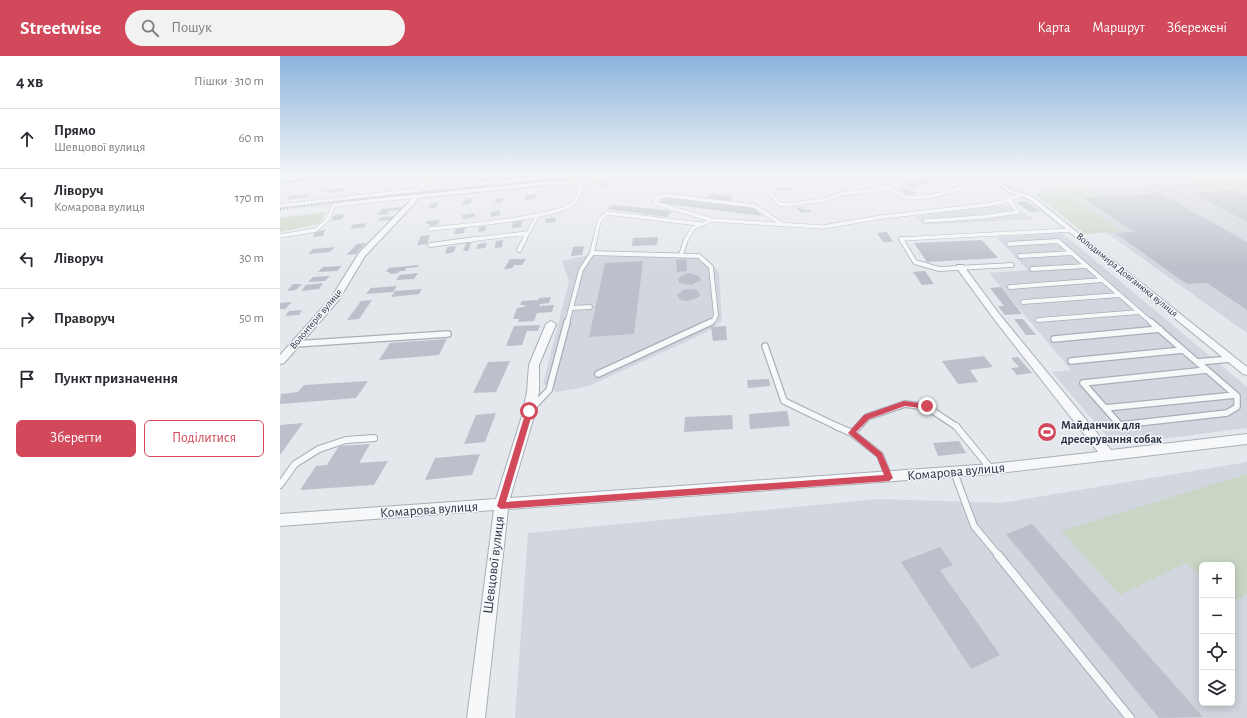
<!DOCTYPE html>
<html lang="uk">
<head>
<meta charset="utf-8">
<style>
	:root { --surface:#fff; --page:#f2f2f3; --text:#2b2b33; --muted:#7c7c81; --line:#e1e1e2; --accent:#d1495b }
	body { margin:0; font-family:"Alegreya Sans",sans-serif; background:var(--page); color:var(--text) }
	.controls { position:absolute; right:12px; bottom:12px; display:grid; overflow:hidden; border-radius:6px; box-shadow:0 2px 10px #0003 }
	.controls button { width:36px; height:36px; display:grid; place-items:center; padding:0; border:0; border-bottom:1px solid var(--line); background:var(--surface); color:var(--text); font:20px sans-serif }
	.stop { position:absolute; width:12px; height:12px; margin:-9px; border:3px solid #d1495b; border-radius:50%; background:#fff }
	.stop.end { background:#d1495b; border-color:#fff; box-shadow:0 1px 4px #0008 }
	.list { margin:0; padding:0; list-style:none }
	h2 { display:flex; justify-content:space-between; align-items:center; height:52px; margin:0; padding:0 16px; font-size:17px }
	h2 small { font-size:13px; font-weight:400; color:var(--muted) }
	.list li { display:grid; grid-template-columns:26px 1fr auto; gap:12px; align-items:center; box-sizing:border-box; height:60px; padding:0 16px; border-top:1px solid var(--line) }
	.list b { display:block; font-size:15px; white-space:nowrap }
	.list p { margin:0; font-size:13px; white-space:nowrap; color:var(--muted) }
	.list em { font-size:13px; font-style:normal; color:var(--muted) }
	.actions { display:flex; gap:8px; padding:12px 16px }
	.actions a { flex:1; padding:9px 0; border:1px solid var(--accent); border-radius:6px; text-align:center; font-size:14px; color:var(--accent) }
	.actions .main { background:var(--accent); color:#fff }
	.icon { flex:none; width:22px; height:22px; fill:none; stroke:currentColor; stroke-width:2; stroke-linecap:round; stroke-linejoin:round }
	.map { position:relative; flex:none; width:967px; height:662px; overflow:hidden }
	header { display:flex; align-items:center; gap:24px; box-sizing:border-box; height:56px; padding:0 20px; background:var(--accent); color:#fff }
	header strong { font-size:19px }
	nav { display:flex; gap:22px; margin-inline-start:auto; font-size:14px }
	.search { width:280px; height:36px; background:var(--page); display:flex; align-items:center; gap:10px; box-sizing:border-box; padding:0 14px; border-radius:22px; color:var(--muted); font-size:15px }
	main { display:flex }
	aside { flex:1; background:var(--surface) }
	.map>svg:first-child { display:block }
</style>
</head>
<body>
<header>
<strong>Streetwise</strong>
<div class="search"><svg class="icon" aria-label="search" viewBox="0 0 24 24"><circle cx="10" cy="10" r="6"/><path d="M15 15l6 6"/></svg>Пошук</div>
<nav><a>Карта</a><a>Маршрут</a><a>Збережені</a></nav>
</header>
<main>
<aside>
<h2>4 хв<small>Пішки · 310 m</small></h2>
<ul class="list">
<li><svg class="icon" aria-label="ahead" viewBox="0 0 24 24"><path d="M12 20V5M6 11l6-6 6 6"/></svg><div><b>Прямо</b><p>Шевцової вулиця</p></div><em>60 m</em></li>
<li><svg class="icon" aria-label="left" viewBox="0 0 24 24"><path d="M17 20v-9H6M10 6l-5 5 5 5"/></svg><div><b>Ліворуч</b><p>Комарова вулиця</p></div><em>170 m</em></li>
<li><svg class="icon" aria-label="left" viewBox="0 0 24 24"><path d="M17 20v-9H6M10 6l-5 5 5 5"/></svg><div><b>Ліворуч</b></div><em>30 m</em></li>
<li><svg class="icon" aria-label="right" viewBox="0 0 24 24"><path d="M7 20v-9h11M14 6l5 5-5 5"/></svg><div><b>Праворуч</b></div><em>50 m</em></li>
<li><svg class="icon" aria-label="arrive" viewBox="0 0 24 24"><path d="M6 21V4h12l-3 4 3 4H6"/></svg><div><b>Пункт призначення</b></div></li>
</ul>
<div class="actions"><a class="main">Зберегти</a><a>Поділитися</a></div>
</aside>
<div class="map">
<svg width="967" height="662" viewBox="0 0 967 662">
	<rect width="100%" height="100%" fill="#e4e7ec"/>
	<path fill="#d2d6de" fill-rule="evenodd" d="M311,118H349L197,132L0,154V151L80,141Z
		M714,118H797L801,121L719,124Z
		M941,124L967,125V277L768,135Z
		M710,150H730L754,163L643,169L634,160Z
		M782,177L967,331V372L834,389L772,316L791,314L709,217L748,214L716,181Z
		M328,195L418,197L439,216L442,265L427,276L309,330L277,336L263,328L289,225L282,205Z
		M967,406V662H235L248,477L598,443L721,447ZM922,509H952V647H922Z"/>
	<path fill="#c9d6c5" d="M941,124L967,125V138L954,131L923,133L910,125Z
		M798,132L817,136L825,140L796,141L795,143L842,175L805,178L756,139L761,136Z
		M46,156L39,168L0,176V162Z
		M967,418V538L952,546V509H922V521L906,507L840,539L781,475Z"/>
	<g fill="none" stroke-linecap="round" stroke-linejoin="round">
		<path stroke="#9fb4cc" stroke-width="2" d="M10,118H167L191,123L208,124L271,118
			M0,127L38,121"/>
	</g>
	<path fill="#bbc0ca" d="M387,119L388,121L394,120L396,124L373,125L372,122Z
		M354,122L355,127H345V123Z
		M641,122L652,126L644,129L633,124Z
		M326,125V128H329V131H319V126Z
		M633,126L640,129L634,132L626,128Z
		M497,131H510L511,134L498,135Z
		M65,132L63,135L48,137L49,135L42,136L43,134Z
		M627,132L637,137L629,139L619,134Z
		M955,134L967,140V166L912,137Z
		M880,137L967,186V254L927,227L907,228L835,177L854,176L803,142Z
		M18,138L17,140L31,138L29,141L7,144L9,140Z
		M257,138L255,143L244,144L246,139Z
		M430,138L453,140L450,145L426,142Z
		M385,141L474,152L482,160L379,147Z
		M186,142H194L190,148L182,149Z
		M217,142H224L222,147H214Z
		M745,145L761,155L750,156L735,146Z
		M159,146L155,152H148L152,147Z
		M333,149L365,152L392,155L387,161L327,153Z
		M123,151L122,154L110,155L107,158L97,159L102,153Z
		M522,151L524,154L529,153L531,156L521,157L516,152Z
		M220,154V159L211,161V156Z
		M194,157L195,161L183,163L182,159Z
		M65,158L62,163L51,165L54,159Z
		M115,160L112,164L98,165L101,161Z
		M275,161L276,166L266,167L265,163Z
		M160,164L158,169L149,170L150,168H146L147,165Z
		M242,165L241,171L232,172L233,166Z
		M85,167V171L71,173L72,169Z
		M207,170L205,175L198,176L199,171Z
		M185,172L184,177L174,178L176,173Z
		M45,174L43,180L33,181L35,176Z
		M607,176L613,186H603L597,177Z
		M150,179L147,188L137,189L141,180Z
		M378,181L377,189L352,190L353,182Z
		M223,184L222,191L215,192L216,185Z
		M702,184L718,202L647,206L634,187Z
		M86,187L76,198L66,199L77,188Z
		M186,187H191L188,195H183Z
		M207,187L205,192L196,193L198,188Z
		M176,190L174,196L165,198L167,191Z
		M304,190L302,199L291,200L293,191Z
		M55,191L50,196L28,198L33,193Z
		M230,203H246L242,209H234L232,212L224,213Z
		M406,203L407,215L397,216L396,204Z
		M363,205L354,278L309,281L325,207Z
		M139,209L137,211L126,212L125,215H120L118,217L109,218L110,216H106L109,212Z
		M62,210L57,215L38,216L43,211Z
		M645,215L654,228L642,229L633,216Z
		M138,217L134,223L116,224L120,219Z
		M408,217L419,220L421,224L411,229L399,227L398,222Z
		M50,220L45,225L28,226L33,221Z
		M43,227L39,233L21,235L26,229Z
		M13,228H22L16,234L7,235Z
		M117,230L113,236L86,238L91,232Z
		M721,231L742,258L725,259L718,250H724L710,232Z
		M142,233L139,238L111,241L115,235Z
		M405,233L417,234L420,238L419,241L408,245L400,244L397,239Z
		M271,241L269,247L260,248L259,250L274,249L272,256L257,257L254,265L238,266L239,263H233L237,252L244,251L245,249H240L242,245L258,244L259,242Z
		M92,244L79,263L67,264L81,245Z
		M12,246L5,253H0V247Z
		M22,254L19,259L5,260L9,255Z
		M734,263H743L756,279H746Z
		M260,269L258,275H247L242,289L226,290L234,270Z
		M446,270L447,284L433,285L431,271Z
		M167,283L159,299L99,304L110,287Z
		M704,300L713,311L690,314L698,326L678,328L662,305Z
		M738,301L752,317L737,319L731,312L739,311L731,302Z
		M230,305L216,336L193,337L208,306Z
		M489,323L490,330L468,332L467,324Z
		M88,325L76,342L0,348L1,338L18,336L24,329Z
		M507,355L510,370L470,373L469,358Z
		M216,357L205,386L184,388L196,359Z
		M452,359L453,373L404,376L405,361Z
		M23,367L0,399V369Z
		M679,385L686,397L658,400L653,387Z
		M90,388L79,407L108,405L94,429L20,434L36,410L47,409L59,390Z
		M200,398L192,419L145,424L155,402Z
		M752,468L923,661L879,662L726,478Z
		M660,491L673,509L660,514L720,599L691,613L621,506Z"/>
	<g fill="none" stroke-linecap="round" stroke-linejoin="round">
		<g stroke="#a9aeb7" stroke-width="4.5">
			<path id="lane-far4" d="M643,118L609,131C627,151 660,138 682,132
				M706,118H739
				M489,135L499,148L507,149L545,144L560,138L599,134L609,131
				M0,150L137,134L158,118
				M432,164L375,147L377,142L384,139L474,150L502,168
				M645,165L703,161L738,156L729,143
				M150,173C176,170 281,162 295,146C299,141 300,134 301,128
				M0,180L36,174L47,164L54,149L135,140
				M188,184L248,177
				M244,184L258,159
				M315,184L319,165L327,157L420,168
				M406,184L413,172L432,164L543,171L602,161L706,149L722,146L741,139
				M622,184L621,183L791,174"/>
		</g>
		<g stroke="#a9aeb7" stroke-width="5.5">
			<path id="lane-far3" d="M621,183L635,206L659,213L732,209
				M729,188L778,185L872,267
				M150,189L196,183
				M239,194L245,183
				M312,197L419,200L431,211L436,259L434,264L429,267
				M401,199L406,183
				M740,200L792,197
				M752,213L806,210
				M730,231L823,224
				M743,246L840,239
				M291,252L310,251
				M758,264L859,256
				M287,267L301,214L312,197L315,183"/>
		</g>
		<g stroke="#a9aeb7" stroke-width="8">
			<path id="lane-far2" d="M871,266L917,306L951,303
				M774,283L880,273
				M15,288L168,278
				M485,290L504,345L558,371
				M791,305L903,294
				M917,306L927,314
				M927,314L957,340V351L947,357L840,369L803,327Z
				M318,318L431,266
				M252,352L269,334L287,266
				M825,352L956,339
				M578,371L587,361L625,348L647,351L677,371"/>
		</g>
		<g stroke="#a9aeb7" stroke-width="8">
			<path id="lane-far1" d="M556,370L572,377L600,399L609,422
				M676,370L711,413
				M572,377L579,370
				M674,416L694,470L719,500
				M0,429L15,408L39,393L66,384L94,382"/>
		</g>
		<g stroke="#a9aeb7" stroke-width="10">
			<path id="lane" d="M718,499L850,662"/>
		</g>
		<g stroke="#a9aeb7" stroke-width="2">
			<path id="street" d="M346,118H366L363,120L314,125L301,130L278,128L138,142L134,148L85,200L58,245L4,307L0,308V299L51,242L79,197L129,146L133,139L278,124L300,126L313,121Z
				M699,118C715,117 720,127 732,134C738,137 747,138 753,141L967,311V319L963,318L749,143L728,136L716,126Z
				M677,209H683L720,259L831,394L967,378V388L711,418L228,453L205,662H187L214,454L0,470V458L216,443L242,360L247,336L249,309L266,268L271,265L276,268L259,309V336L254,360L230,442L711,408L818,396L714,263L676,211Z"/>
		</g>
		<path stroke="#c2c5cb" stroke-width="1" stroke-dasharray="2 2" stroke-linecap="butt" d="M486,118L487,128
			M744,124C818,122 893,124 967,124
			M755,135L772,132L823,133L866,131L891,133L967,170"/>
		<use href="#lane-far4" stroke="#f7f8fa" stroke-width="3.5"/>
		<use href="#lane-far3" stroke="#f7f8fa" stroke-width="4"/>
		<use href="#lane-far2" stroke="#f7f8fa" stroke-width="5.5"/>
		<use href="#lane-far1" stroke="#f7f8fa" stroke-width="6"/>
		<use href="#lane" stroke="#f7f8fa" stroke-width="8"/>
		<use href="#street" fill="#f7f8fa" fill-rule="evenodd"/>
		<path stroke="#7d8696" stroke-width="2" stroke-dasharray="1 2.5" stroke-linecap="butt" d="M0,153L58,145L333,118"/>
	</g>
	<linearGradient id="sky" x2="0" y2="1"><stop stop-color="#8bb4dd"/><stop offset="0.56" stop-color="#f3f4f6"/><stop offset="1" stop-color="#f3f4f6" stop-opacity="0"/></linearGradient>
	<rect width="967" height="211" fill="url(#sky)"/>
	<path fill="#d1495b" d="M624,345L647,348L650,350L647,353L625,350L589,363L576,376L602,397L613,422L609,425L221,453L217,450L246,355L249,352L253,355L226,446L604,419L597,401L568,377L584,359Z"/>
	<defs>
		<g id="stadium-disc" transform="scale(1)"><circle r="9.5" fill="#d1495b" stroke="#f4f6f9"/><path d="M0-5a6.5 5 0 1 0 0 10a6.5 5 0 1 0 0-10ZM-3.5-1.8h7v3.6h-7Z" fill="#fff"/></g>
	</defs>
	<g fill-rule="evenodd">
		<use href="#stadium-disc" x="767" y="376"/>
	</g>
	<g text-anchor="middle" dominant-baseline="central" stroke-width="3" stroke-linejoin="round" paint-order="stroke">
		<g font-size="10" fill="#2b3445" stroke="#f4f6f9">
			<text transform="translate(847 219) rotate(39)">Володимира Довганюка вулиця</text>
			<text transform="translate(36 263) rotate(-50)">Волонтерів вулиця</text>
		</g>
		<g font-size="12" font-weight="bold" fill="#2b3445" stroke="#f4f6f9" text-anchor="start">
			<text x="781" y="369">Майданчик для<tspan x="781" dy="14">дресерування собак</tspan></text>
		</g>
		<g font-size="14" fill="#2b3445" stroke="#f4f6f9">
			<text transform="translate(676 416) rotate(-5)">Комарова вулиця</text>
			<text transform="translate(149 454) rotate(-4)">Комарова вулиця</text>
			<text transform="translate(214 509) rotate(-83)">Шевцової вулиця</text>
		</g>
	</g>
</svg>
<div class="controls">
<button>+</button>
<button>−</button>
<button><svg class="icon" aria-label="locate" viewBox="0 0 24 24"><circle cx="12" cy="12" r="6"/><path d="M12 2v4M12 18v4M2 12h4M18 12h4"/></svg></button>
<button><svg class="icon" aria-label="layers" viewBox="0 0 24 24"><path d="M12 4l9 5-9 5-9-5zM3 14l9 5 9-5"/></svg></button>
</div>
<div class="stop" style="left:249px;top:355px"></div>
<div class="stop end" style="left:647px;top:350px"></div>
</div>
</main>
</body>
</html>
